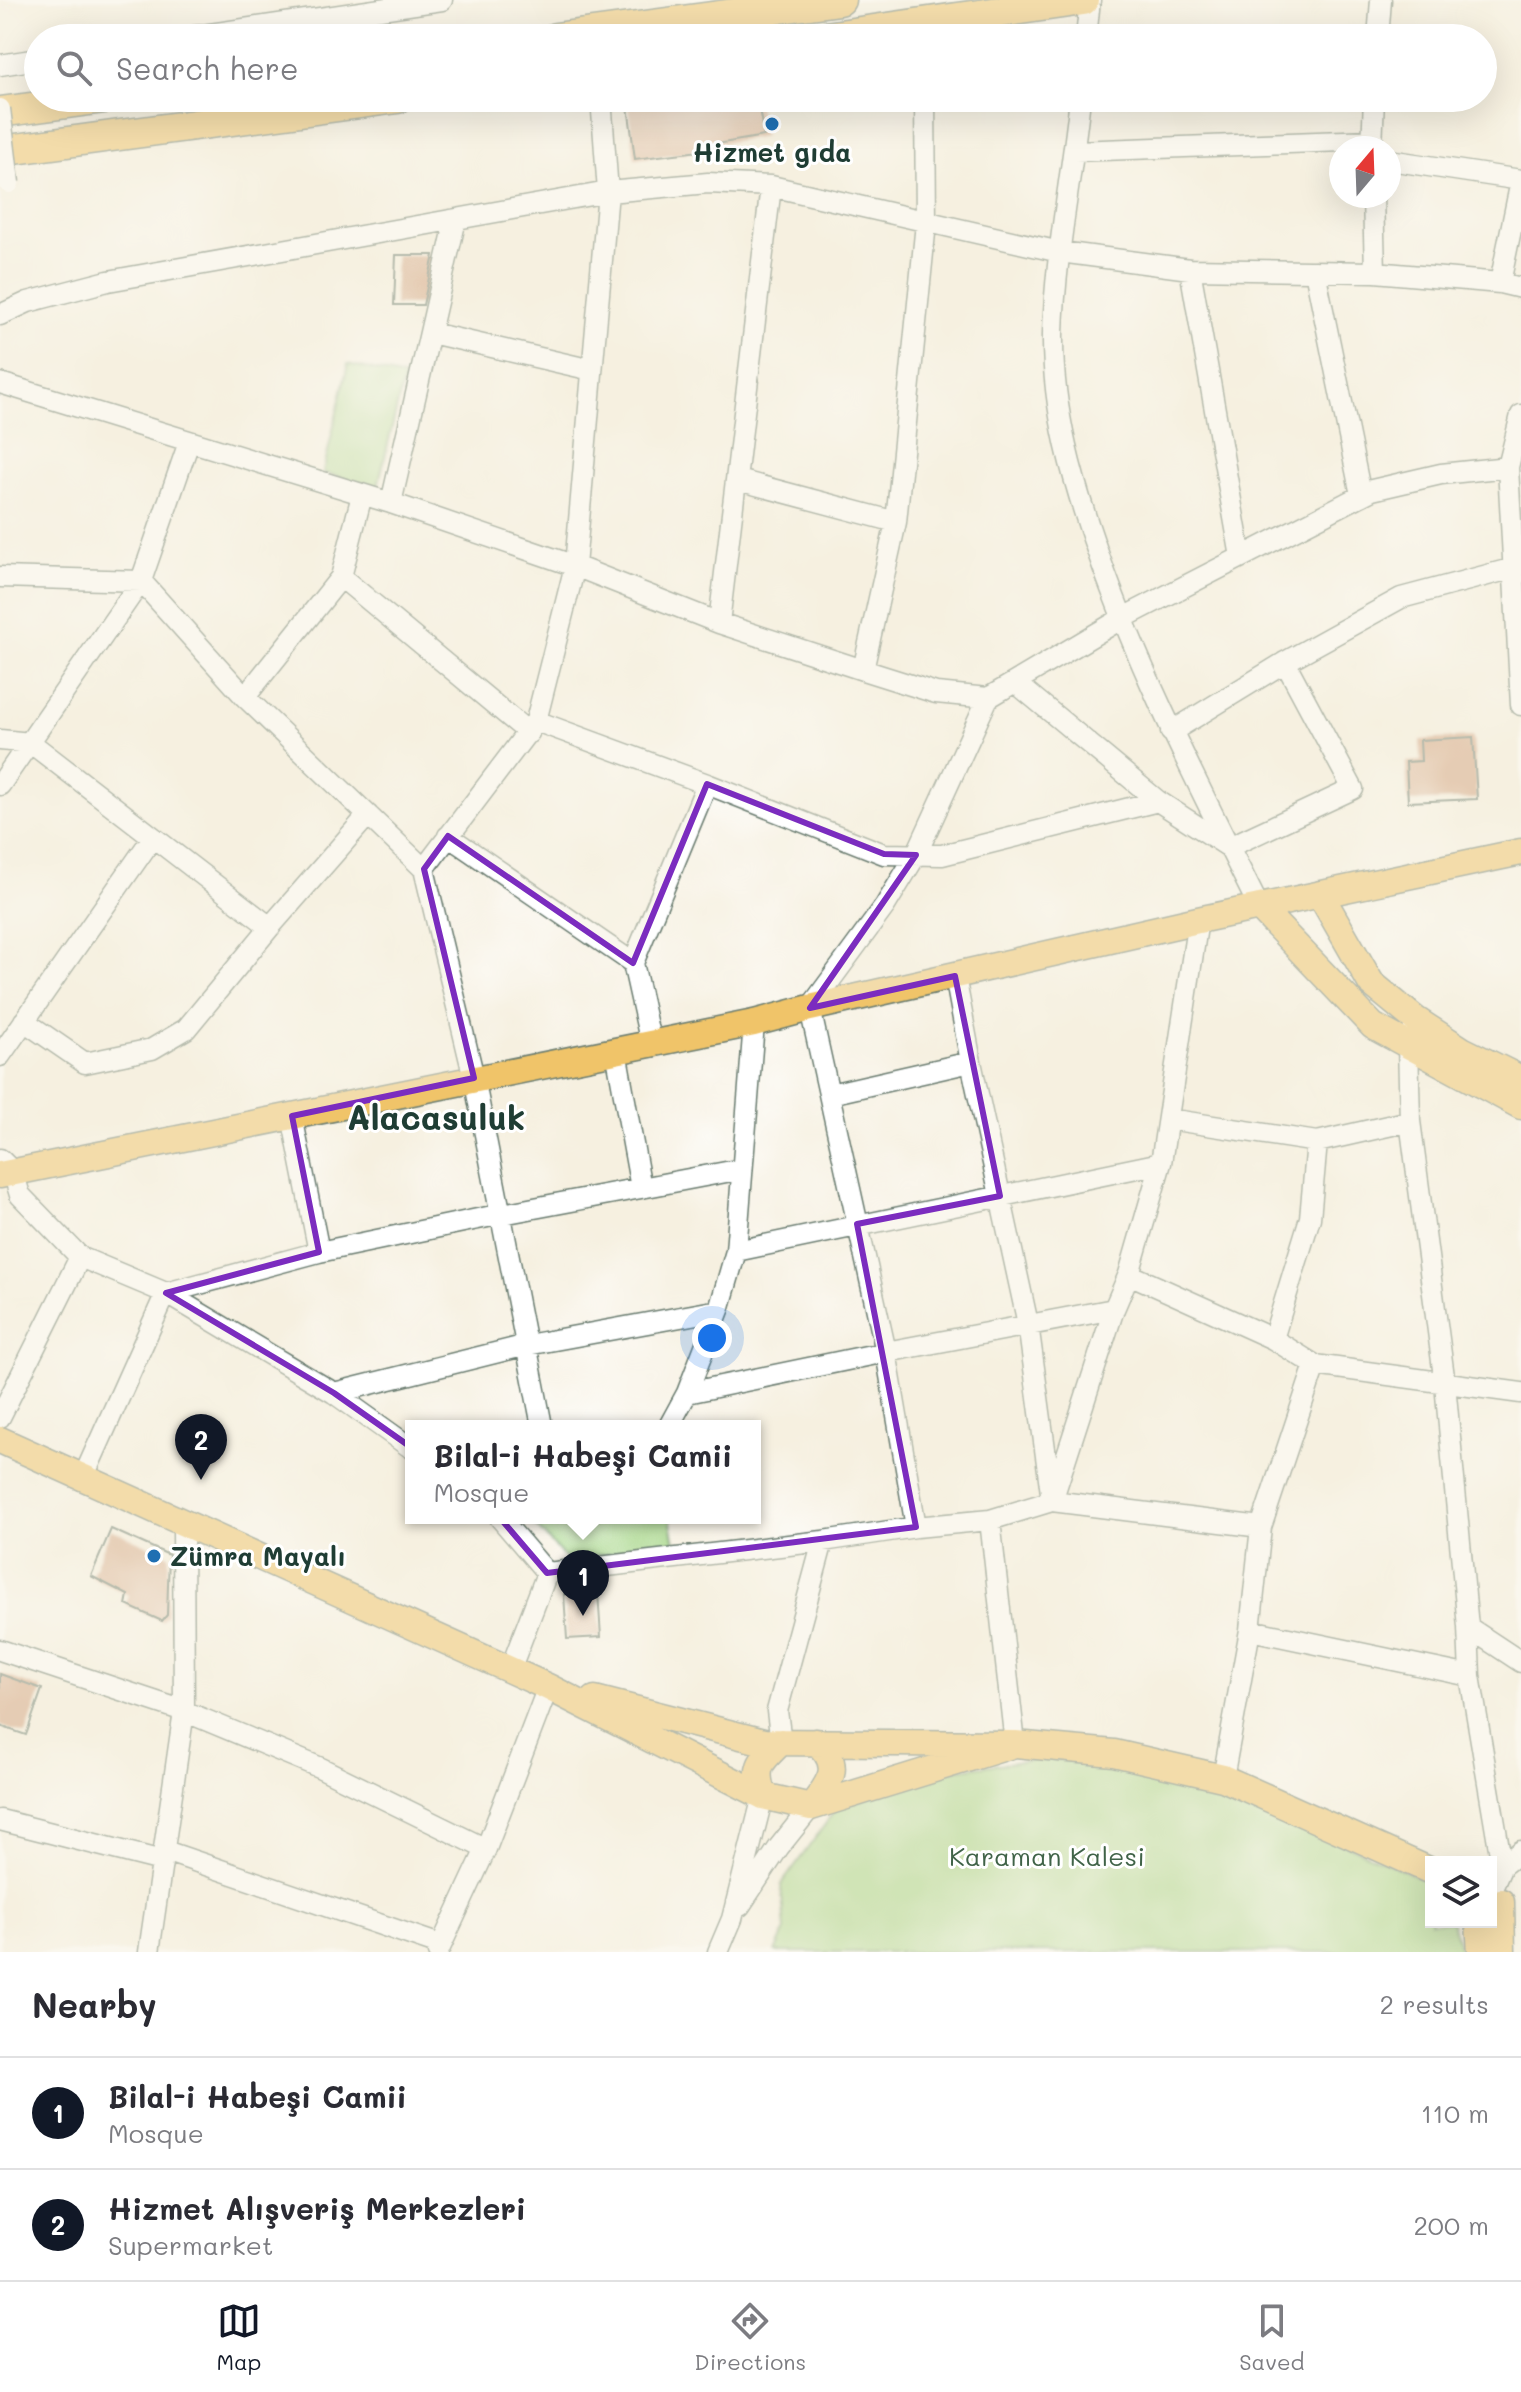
<!DOCTYPE html>
<html lang="en">
<head>
<meta charset="utf-8">
<style>
	:root { --surface:#fff; --page:#f7f7f7; --text:#2b2b33; --muted:#7c7c81; --line:#e1e1e2; --accent:#111827 }
	body { margin:0; font-family:Mali,sans-serif; background:var(--page); color:var(--text) }
	.controls { position:absolute; right:24px; bottom:24px; display:grid; overflow:hidden; border-radius:0px; box-shadow:0 8px 32px #0002 }
	.controls button { width:72px; height:72px; display:grid; place-items:center; padding:0; border:0; border-bottom:2px solid var(--line); background:var(--surface); color:var(--text); font:40px sans-serif }
	.compass { position:absolute; left:1329px; top:136px; width:72px; height:72px; border-radius:50%; background:var(--surface); box-shadow:0 8px 32px #0002; rotate:19deg }
	.you { position:absolute; left:712px; top:1338px; width:28px; height:28px; margin:-20px; border:6px solid #fff; border-radius:50%; background:#1a73e8; box-shadow:0 0 0 12px #1a73e833 }
	.badge { display:grid; place-items:center; width:52px; height:52px; border-radius:50%; background:var(--accent); color:#fff; font-size:26px; font-weight:700 }
	.pin { position:absolute; translate:-50% -66px; filter:drop-shadow(0 2px 4px #0008) }
	.pin::after { content:''; position:absolute; top:42px; width:28px; height:24px; background:inherit; clip-path:polygon(0 0,100% 0,50% 100%) }
	.popup { position:absolute; left:405px; top:1420px; width:356px; height:104px; box-sizing:border-box; display:grid; place-content:center; border-radius:0px; background:var(--surface); filter:drop-shadow(0 2px 6px #0005); font-size:26px; white-space:nowrap; color:var(--muted) }
	.popup b { font-size:30px; color:var(--text) }
	.popup::after { content:''; position:absolute; left:50%; top:100%; margin-left:-16px; border:16px solid transparent; border-top-color:var(--surface) }
	.list { margin:0; padding:0; list-style:none }
	h2 { display:flex; justify-content:space-between; align-items:center; height:104px; margin:0; padding:0 32px; font-size:34px }
	h2 small { font-size:26px; font-weight:400; color:var(--muted) }
	.list li { display:grid; grid-template-columns:52px 1fr auto; gap:24px; align-items:center; box-sizing:border-box; height:112px; padding:0 32px; border-top:2px solid var(--line) }
	.list b { display:block; font-size:30px; white-space:nowrap }
	.list p { margin:0; font-size:26px; white-space:nowrap; color:var(--muted) }
	.list em { font-size:26px; font-style:normal; color:var(--muted) }
	.icon { flex:none; width:44px; height:44px; fill:none; stroke:currentColor; stroke-width:2; stroke-linecap:round; stroke-linejoin:round }
	.map { position:relative; flex:none; width:1521px; height:1952px; overflow:hidden }
	.search { position:absolute; background:var(--surface); box-shadow:0 8px 32px #0002; left:24px; right:24px; top:24px; height:88px; display:flex; align-items:center; gap:20px; box-sizing:border-box; padding:0 28px; border-radius:44px; color:var(--muted); font-size:30px }
	.sheet { height:328px; background:var(--surface) }
	nav { display:flex; justify-content:space-around; align-items:center; box-sizing:border-box; height:112px; border-top:2px solid var(--line); background:var(--surface); font-size:22px; color:var(--muted) }
	nav a { display:grid; justify-items:center; gap:4px }
	nav .on { color:var(--accent) }
	.map>svg:first-child { display:block }
</style>
</head>
<body>
<div class="map">
<svg width="1521" height="1952" viewBox="0 0 1521 1952">
	<rect width="100%" height="100%" fill="#fff"/>
	<filter id="ink" filterUnits="userSpaceOnUse"><feTurbulence type="fractalNoise" baseFrequency=".0125" numOctaves="2"/><feDisplacementMap in="SourceGraphic" scale="16" xChannelSelector="R" yChannelSelector="G"/><feConvolveMatrix kernelMatrix="1 2 1 2 8 2 1 2 1" color-interpolation-filters="sRGB"/></filter>
	<filter id="wash" filterUnits="userSpaceOnUse"><feTurbulence type="fractalNoise" baseFrequency=".006" numOctaves="4" result="noise"/><feDisplacementMap in="SourceGraphic" scale="32" xChannelSelector="R" yChannelSelector="G"/><feGaussianBlur stdDeviation="1.8" result="paint"/><feColorMatrix in="noise" values="0 0 0 0 0 0 0 0 0 0 0 0 0 0 0 0 0 1.4 0 .05"/><feComposite in="paint" operator="in"/></filter>
	<g filter="url(#wash)">
		<rect width="100%" height="100%" fill="#f6f0e0"/>
		<path fill="#a3d483" stroke="#61885c" stroke-width="2" d="M348,364L404,377L378,486L323,473Z
			M528,1518H670L675,1543L567,1560Z
			M1047,1758L1201,1781L1426,1880L1431,1887V1922H1452L1461,1952H775L785,1930L781,1885L837,1808L951,1770Z"/>
		<g id="blocks">
			<path fill="#d1a07e" d="M690,98H692L693,103L725,98H757L764,136L699,147L700,151L635,159L628,106Z
				M396,255H434L423,305H394Z
				M1473,737L1477,799L1408,802L1406,762L1421,761L1420,740Z
				M111,1529L169,1555L167,1615L162,1621L126,1605L128,1595L91,1576Z
				M598,1592L601,1637L567,1639L564,1594Z
				M0,1674L42,1689L26,1735L0,1726Z"/>
		</g>
	</g>
	<g filter="url(#ink)">
		<use href="#blocks" fill-opacity="0" stroke="#6a7c70" stroke-width="2"/>
		<g fill="none" stroke-linecap="round" stroke-linejoin="round">
			<g stroke="#6a7c70" stroke-width="23">
				<path id="minor" d="M182,38L442,0
					M1086,38L1090,0
					M1378,38L1381,0
					M0,65L38,59
					M1080,98C1072,176 1055,255 1053,334C1052,410 1073,482 1098,553C1141,676 1201,790 1259,907
					M1372,148L1374,98
					M1075,151L1372,140
					M1389,160L1521,180
					M1373,196L1375,272
					M1190,269L1241,557
					M1315,271L1361,495
					M1500,283L1521,181
					M0,315L28,302L108,281L608,192L708,183L771,186L1060,252L1190,269L1375,272L1500,283L1521,288
					M431,333L592,370
					M0,383L391,503L575,566L719,623L863,670L936,693L988,698L1121,619L1372,490L1441,474L1508,467
					M1521,415L1508,467L1521,705
					M738,480L896,522
					M391,503L456,219
					M0,577L141,581L245,697L424,869L474,1078L542,1426
					M341,577L529,733
					M719,623L771,186
					M863,670L896,522L926,223L925,98
					M1016,683L1158,801L1229,847L1353,789L1285,662
					M245,697L341,577L362,495
					M536,721L707,784L884,854L942,855L1158,801
					M1171,732L1285,662L1401,598L1514,568
					M0,740L31,743L270,927
					M0,785L141,581L189,442
					M448,836L633,963L651,1044
					M424,869L536,721L575,566L608,192L601,98
					M633,963L707,784
					M955,976L971,1062L1028,1324L1051,1493
					M24,1021L85,1063L152,1049L186,1029L270,927L368,815
					M1412,1033L1408,1045L1410,1121L1445,1384L1468,1627L1470,1676L1502,1866
					M616,1051L641,1188L742,1169
					M0,1056L153,837
					M830,1094L971,1062
					M292,1116L319,1252
					M1168,1119L1317,1142L1410,1121
					M0,1159L13,1172L20,1195L80,1257L166,1293L334,1393L411,1448
					M736,1251L1161,1163
					M1129,1274L1273,1339L1315,1365L1521,1393
					M1273,1339L1310,1218L1317,1142
					M334,1393L527,1345L719,1310
					M687,1393L886,1352L1114,1309
					M0,1417L80,1257
					M669,1426L687,1393L719,1310L736,1251L754,1023
					M83,1478L166,1293L319,1252L502,1214L641,1188
					M1052,1501L1114,1309L1129,1274L1161,1163L1198,920
					M500,1518L547,1573
					M990,1520L1015,1744
					M916,1527L886,1352L810,1008L885,906L916,855L988,698
					M1468,1627L1521,1662
					M1250,1630L1470,1676
					M0,1650L184,1711L321,1768L486,1849
					M510,1670L547,1573L823,1541L916,1527L990,1520L1052,1501L1261,1527
					M781,1742L777,1711L823,1541
					M1223,1778L1250,1630L1261,1527L1315,1365
					M0,1820L162,1861
					M165,1851L440,1945
					M1491,1891L1502,1866L1521,1851
					M740,1906L779,1847L811,1807
					M149,1952L184,1711L183,1524
					M438,1952L486,1849L548,1687
					M718,1952L732,1919L763,1796"/>
			</g>
			<g stroke="#6a7c70" stroke-width="29">
				<path id="major" d="M1320,894L1371,983L1416,1020L1462,1050L1521,1079
					M1259,907L1373,1026L1521,1106
					M0,1175L754,1023L810,1008L1198,920L1521,852
					M0,1440L548,1687L763,1796L811,1807L1015,1744
					M595,1699L764,1742L1015,1744L1114,1753L1223,1778L1431,1871
					M763,1796C753,1767 760,1762 781,1742
					M811,1807C830,1783 844,1765 816,1742
					M1501,1902L1502,1952
					M1479,1922L1481,1952"/>
			</g>
			<g stroke="#6a7c70" stroke-width="33">
				<path id="highway" d="M555,38L840,0
					M818,38L1083,0
					M0,112L105,98
					M0,151L398,98"/>
			</g>
			<use href="#minor" stroke="#fff" stroke-width="20"/>
			<use href="#major" stroke="#f0c469" stroke-width="26"/>
			<use href="#highway" stroke="#f0c469" stroke-width="30"/>
			<g stroke="#6a7c70" stroke-width="23" stroke-linecap="butt">
				<path id="minor-bridge" d="M0,109L9,183"/>
			</g>
			<use href="#minor-bridge" stroke="#fff" stroke-width="20"/>
		</g>
	</g>
	<path d="M0 0H1521V1952H0ZM707,784L884,854L916,855L810,1008L955,976L1000,1196L857,1224L916,1527L547,1573L483,1498L334,1393L166,1293L319,1252L292,1116L474,1078L424,869L448,836L633,963Z" fill="#f6f0e0" fill-opacity=".55" fill-rule="evenodd"/>
	<path fill="none" stroke="#7b2cbf" stroke-width="6" stroke-linejoin="round" d="M707,784L884,854L916,855L810,1008L955,976L1000,1196L857,1224L916,1527L547,1573L483,1498L334,1393L166,1293L319,1252L292,1116L474,1078L424,869L448,836L633,963Z"/>
	<g fill="#1f6fb2" stroke="#fff" stroke-width="3">
		<circle cx="772" cy="124" r="8"/>
		<circle cx="154" cy="1556" r="8"/>
	</g>
	<g text-anchor="middle" dominant-baseline="central" stroke-width="6" stroke-linejoin="round" paint-order="stroke">
		<g font-size="26" font-weight="bold" fill="#1f3d34" stroke="#fff">
			<text x="772" y="152">Hizmet gıda</text>
			<text x="170" y="1556" text-anchor="start">Zümra Mayalı</text>
		</g>
		<g font-size="26" fill="#406348" stroke="#fff">
			<text x="1047" y="1856">Karaman Kalesi</text>
		</g>
		<g font-size="34" font-weight="bold" fill="#1f3d34" stroke="#fff">
			<text x="436" y="1116">Alacasuluk</text>
		</g>
	</g>
</svg>
<div class="controls">
<button><svg class="icon" aria-label="layers" viewBox="0 0 24 24"><path d="M12 4l9 5-9 5-9-5zM3 14l9 5 9-5"/></svg></button>
</div>
<svg class="compass" viewBox="-18 -18 36 36"><path d="M0-13l5 13h-10z" fill="#e53935"/><path d="M0 13l5-13h-10z" fill="#7c7c81"/></svg>
<div class="you"></div>
<div class="pin badge" style="left:583px;top:1616px">1</div>
<div class="popup"><b>Bilal-i Habeşi Camii</b>Mosque</div>
<div class="pin badge" style="left:201px;top:1480px">2</div>
<div class="search"><svg class="icon" aria-label="search" viewBox="0 0 24 24"><circle cx="10" cy="10" r="6"/><path d="M15 15l6 6"/></svg>Search here</div>
</div>
<section class="sheet">
<h2>Nearby<small>2 results</small></h2>
<ul class="list">
<li><span class="badge">1</span><div><b>Bilal-i Habeşi Camii</b><p>Mosque</p></div><em>110 m</em></li>
<li><span class="badge">2</span><div><b>Hizmet Alışveriş Merkezleri</b><p>Supermarket</p></div><em>200 m</em></li>
</ul>
</section>
<nav>
<a class="on"><svg class="icon" aria-label="map" viewBox="0 0 24 24"><path d="M3 6l6-2 6 2 6-2v14l-6 2-6-2-6 2zM9 4v14M15 6v14"/></svg>Map</a>
<a><svg class="icon" aria-label="directions" viewBox="0 0 24 24"><path d="M12 3l9 9-9 9-9-9zM9 14v-3h6M13 9l2 2-2 2"/></svg>Directions</a>
<a><svg class="icon" aria-label="saved" viewBox="0 0 24 24"><path d="M7 4h10v16l-5-4-5 4z"/></svg>Saved</a>
</nav>
</body>
</html>
